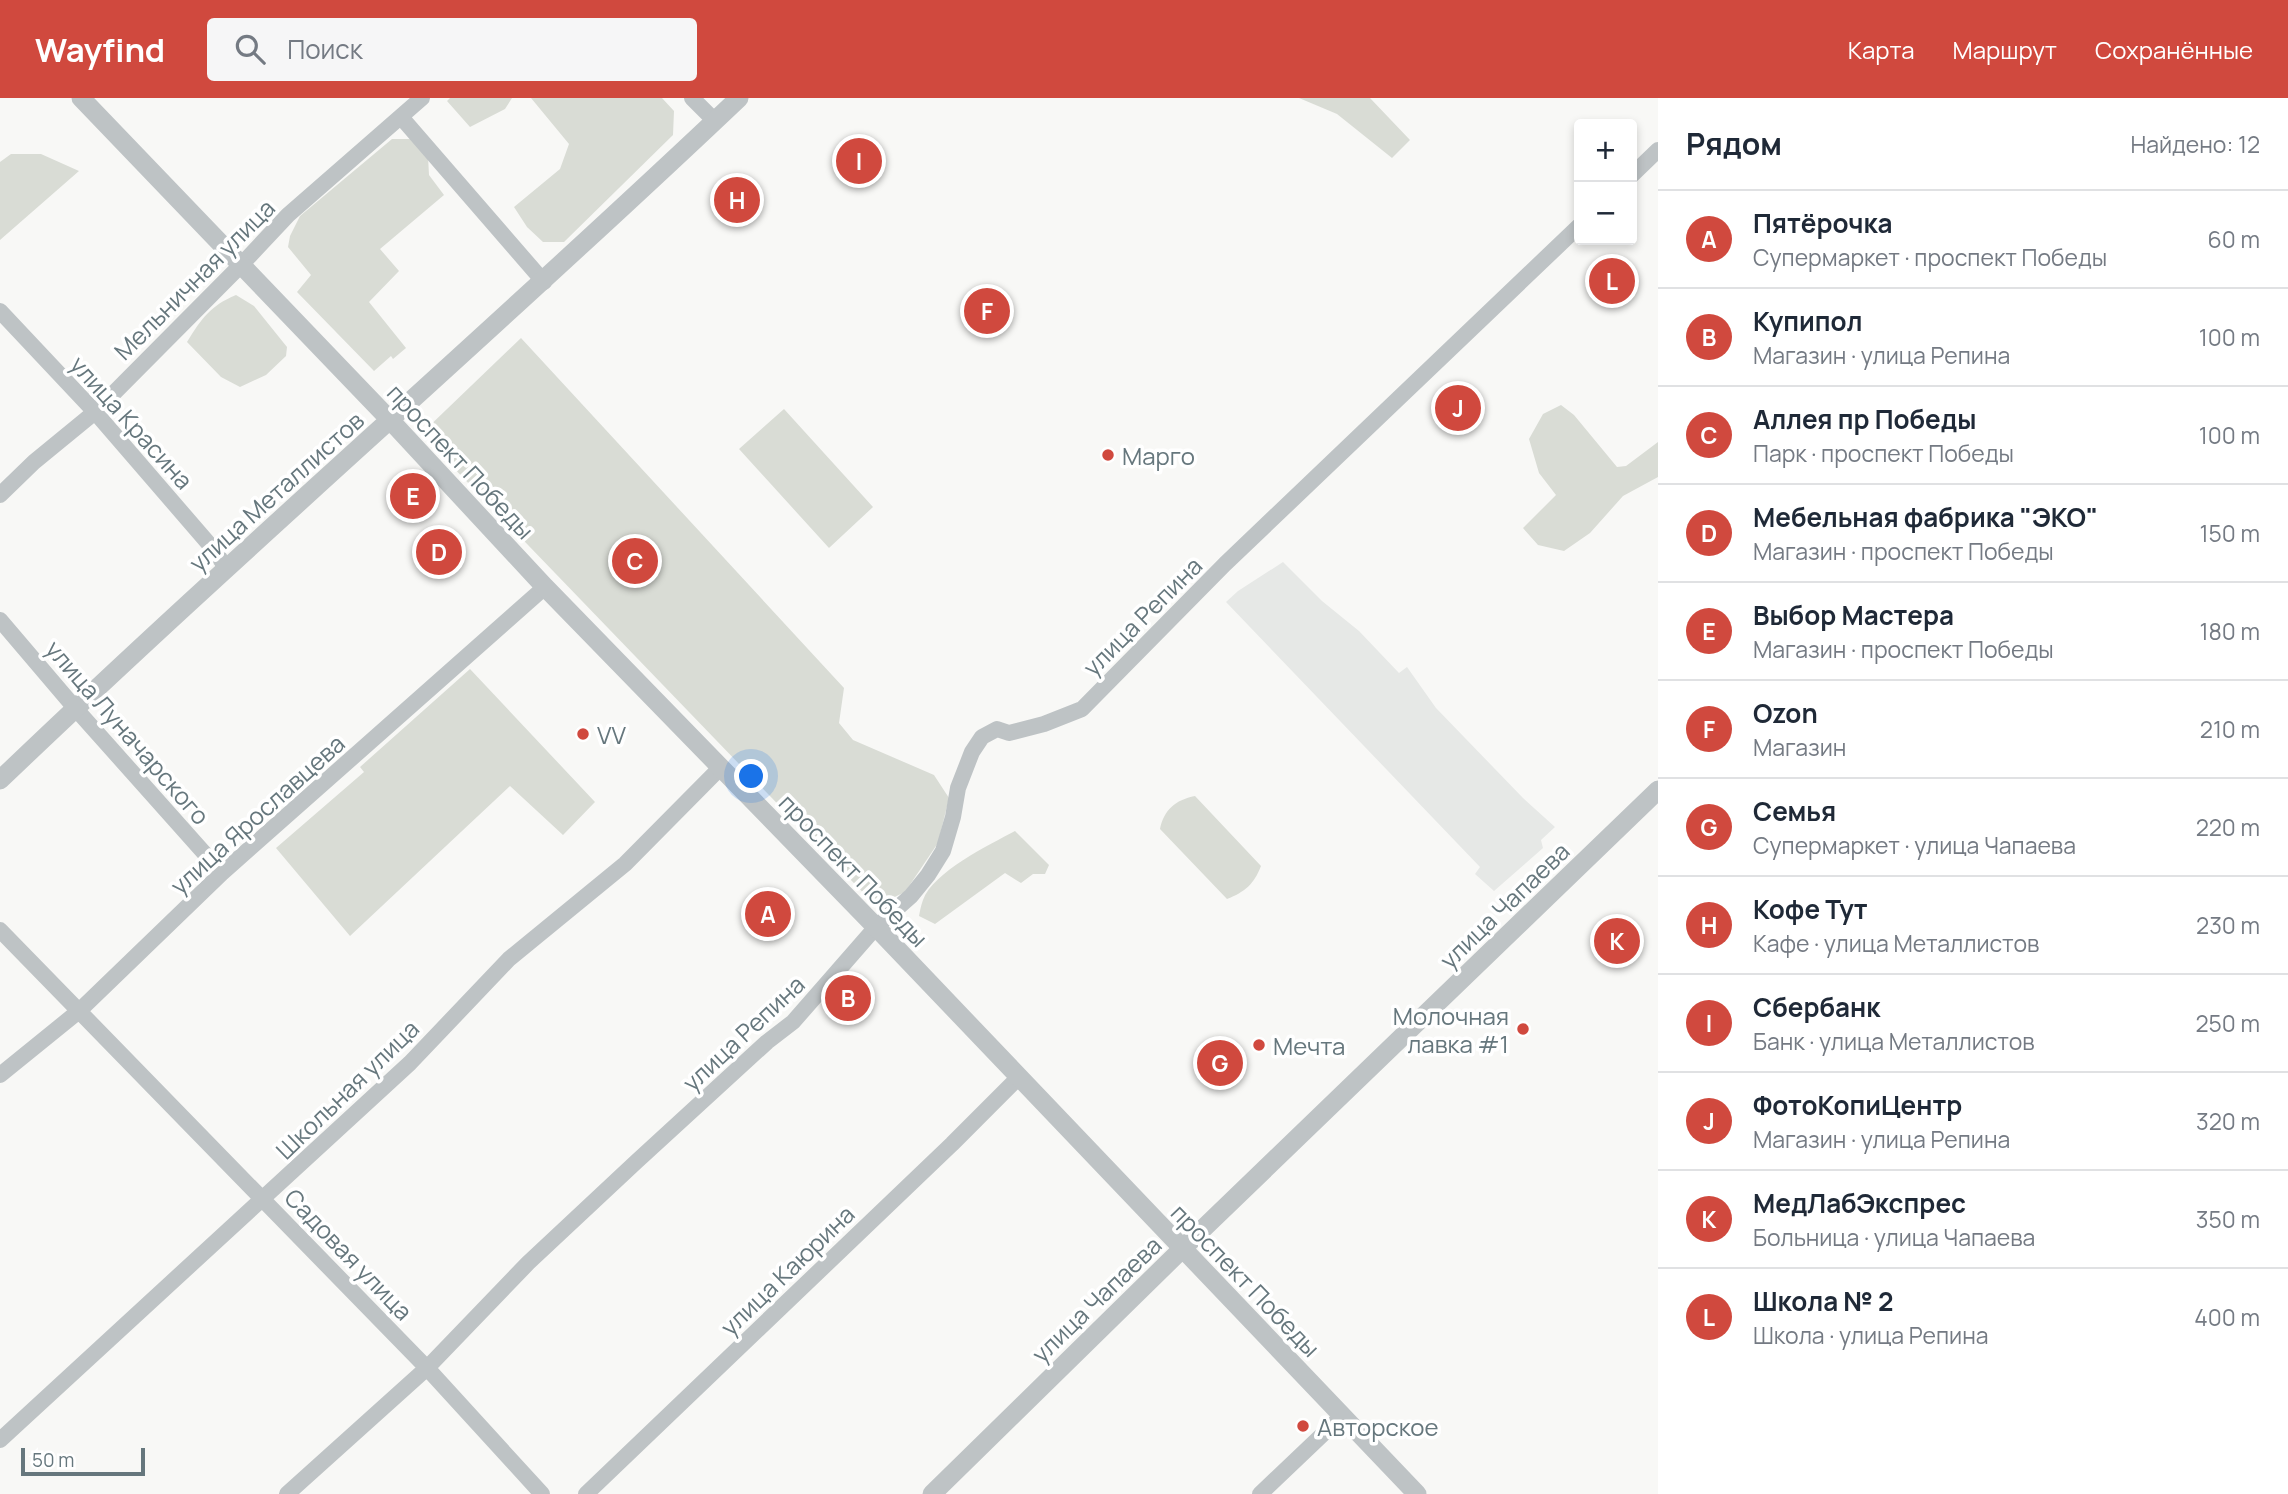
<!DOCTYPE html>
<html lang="ru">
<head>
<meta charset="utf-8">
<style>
	:root { --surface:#fff; --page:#f6f6f7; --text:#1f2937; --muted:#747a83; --line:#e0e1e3; --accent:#d0493e }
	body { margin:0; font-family:Manrope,sans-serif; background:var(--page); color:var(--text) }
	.controls { position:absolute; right:21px; top:21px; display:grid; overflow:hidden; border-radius:7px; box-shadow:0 4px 10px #0003 }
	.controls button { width:63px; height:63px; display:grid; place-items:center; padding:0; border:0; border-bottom:2px solid var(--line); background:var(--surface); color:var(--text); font:35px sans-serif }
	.scale { position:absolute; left:21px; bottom:18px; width:124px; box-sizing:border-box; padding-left:7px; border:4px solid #66777d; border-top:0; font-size:19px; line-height:24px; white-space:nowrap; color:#66777d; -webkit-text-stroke:5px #fff; paint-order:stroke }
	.you { position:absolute; left:752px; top:679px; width:24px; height:24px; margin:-18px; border:5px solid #fff; border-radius:50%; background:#1a73e8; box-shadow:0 0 0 10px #1a73e833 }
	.badge { display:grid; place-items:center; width:46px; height:46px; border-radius:50%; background:var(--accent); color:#fff; font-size:23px; font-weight:700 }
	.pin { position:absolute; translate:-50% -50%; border:4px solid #fff; box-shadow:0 2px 7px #0006 }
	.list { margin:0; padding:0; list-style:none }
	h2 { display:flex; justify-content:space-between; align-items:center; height:91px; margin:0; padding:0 28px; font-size:30px }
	h2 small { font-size:23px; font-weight:400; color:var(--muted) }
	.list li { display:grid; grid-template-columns:46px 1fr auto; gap:21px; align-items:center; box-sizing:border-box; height:98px; padding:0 28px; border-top:2px solid var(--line) }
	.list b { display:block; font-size:26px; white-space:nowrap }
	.list p { margin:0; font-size:23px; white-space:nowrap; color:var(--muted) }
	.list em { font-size:23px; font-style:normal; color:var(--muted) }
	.icon { flex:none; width:38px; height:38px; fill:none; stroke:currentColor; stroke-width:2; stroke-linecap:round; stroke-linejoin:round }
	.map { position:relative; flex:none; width:1658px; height:1396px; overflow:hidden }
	header { display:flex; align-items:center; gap:42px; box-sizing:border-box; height:98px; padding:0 35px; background:var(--accent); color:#fff }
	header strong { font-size:33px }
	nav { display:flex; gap:38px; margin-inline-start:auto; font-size:24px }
	.search { width:490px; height:63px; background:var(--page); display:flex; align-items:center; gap:18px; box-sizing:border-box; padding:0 24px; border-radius:7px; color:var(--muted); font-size:26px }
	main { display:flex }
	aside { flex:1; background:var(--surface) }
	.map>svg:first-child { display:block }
</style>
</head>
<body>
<header>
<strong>Wayfind</strong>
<div class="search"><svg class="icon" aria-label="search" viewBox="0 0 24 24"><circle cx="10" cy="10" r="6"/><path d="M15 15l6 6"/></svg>Поиск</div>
<nav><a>Карта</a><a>Маршрут</a><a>Сохранённые</a></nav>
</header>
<main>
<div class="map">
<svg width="1658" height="1396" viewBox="0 0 1658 1396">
	<rect width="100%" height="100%" fill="#f8f8f6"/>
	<path fill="#e6e8e6" d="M1283,464L1322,503L1359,533L1399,575L1407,569L1436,610L1523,700L1555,729L1541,742L1543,750L1494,793L1475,776L1480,769L1226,504L1238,493Z"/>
	<path fill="#d9dcd5" d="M450,0H512L505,11L470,29L447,3Z
		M531,0H662L674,13L673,37L564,144H543L527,129L514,109L560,71L569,46Z
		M1299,0H1370L1410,42L1392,60L1337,16Z
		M392,41H413L428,58L429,77L444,97L380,151L399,173L369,204L406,250L393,261L391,258L374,273L297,194L311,177L288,149L290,138L300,118Z
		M11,56H41L79,73L0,142V64Z
		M236,197L254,208L287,249L286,258L266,277L240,289L221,279L187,244C202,220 210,208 236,197Z
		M521,240L844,590L839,625L853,642L934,677L949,700L938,745L905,794L876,808L421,336Z
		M1561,307L1574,317L1617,369L1626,368L1658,344V379L1623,398L1590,435L1564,453L1538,447L1523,430L1556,397L1539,375L1529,341L1543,316Z
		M784,311L873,409L829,450L739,351Z
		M470,571L595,704L563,737L510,688L350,838L276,750L364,674L360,669Z
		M1195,698L1261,768C1254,786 1245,794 1227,801L1160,731C1164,712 1175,702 1195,698Z
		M1015,733L1049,767L1045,776H1033L1021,785L1005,775L935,826L919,818C920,813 921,807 923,802C933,774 989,747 1015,733Z"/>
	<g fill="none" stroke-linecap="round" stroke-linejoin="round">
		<path stroke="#bec3c5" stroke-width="16" d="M692,0L714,22
			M401,19L544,184
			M1632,77L1658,52
			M0,213L95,314L215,453L226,470
			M0,397L34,364L95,314L242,166L288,117L422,0
			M0,522L75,610L222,775
			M0,832L427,1270L542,1396
			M0,977L79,913L222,775L545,489
			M0,1342L410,965L509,861L625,766L721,669
			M287,1396L427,1270L528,1165L636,1064L767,944L793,924L876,829L911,798L928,777L943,753L953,719L958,690L972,654L982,639L997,631L1009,635L1044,626L1082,611L1225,466L1579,128
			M586,1396L952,1046L1019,979
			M1260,1396L1342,1318"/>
		<path stroke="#bec3c5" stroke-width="19" d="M81,0L391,323L545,489L876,829L1417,1396
			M0,682C242,450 496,231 739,0
			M932,1396L1182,1151L1658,692"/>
	</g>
	<g fill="#d0493e" stroke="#fff" stroke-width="2.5">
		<circle cx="1108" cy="357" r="7"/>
		<circle cx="583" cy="636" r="7"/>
		<circle cx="1523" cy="931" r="7"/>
		<circle cx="1259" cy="947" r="7"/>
		<circle cx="1303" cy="1328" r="7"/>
	</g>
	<g text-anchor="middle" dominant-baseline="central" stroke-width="7" stroke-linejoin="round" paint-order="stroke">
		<g font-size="24" fill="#66777d" stroke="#fff">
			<text transform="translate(194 181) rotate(-45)">Мельничная улица</text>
			<text transform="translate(132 324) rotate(48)">улица Красина</text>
			<text transform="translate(461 363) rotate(47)">проспект Победы</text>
			<text transform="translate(276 393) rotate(-42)">улица Металлистов</text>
			<text transform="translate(1142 518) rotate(-45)">улица Репина</text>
			<text transform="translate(128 634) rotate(49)">улица Луначарского</text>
			<text transform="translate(257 716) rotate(-42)">улица Ярославцева</text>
			<text transform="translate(854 772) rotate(46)">проспект Победы</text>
			<text transform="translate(1504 807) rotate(-44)">улица Чапаева</text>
			<text transform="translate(743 935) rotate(-43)">улица Репина</text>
			<text transform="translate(347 991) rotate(-44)">Школьная улица</text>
			<text transform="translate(349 1156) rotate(46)">Садовая улица</text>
			<text transform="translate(787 1172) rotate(-44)">улица Каюрина</text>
			<text transform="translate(1246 1182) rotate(46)">проспект Победы</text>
			<text transform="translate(1096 1201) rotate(-44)">улица Чапаева</text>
		</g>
		<g font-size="24" fill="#66777d" stroke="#fff" text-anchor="start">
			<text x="1122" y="357">Марго</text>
			<text x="597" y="636">VV</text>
			<text x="1509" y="917" text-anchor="end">Молочная<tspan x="1509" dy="28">лавка #1</tspan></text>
			<text x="1273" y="947">Мечта</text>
			<text x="1317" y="1328">Авторское</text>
		</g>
	</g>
</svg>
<div class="controls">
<button>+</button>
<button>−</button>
</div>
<div class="scale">50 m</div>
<div class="you"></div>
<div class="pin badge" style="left:768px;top:816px">A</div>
<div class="pin badge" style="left:848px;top:900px">B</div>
<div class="pin badge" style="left:635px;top:463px">C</div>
<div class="pin badge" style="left:439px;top:454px">D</div>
<div class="pin badge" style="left:413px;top:398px">E</div>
<div class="pin badge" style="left:987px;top:213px">F</div>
<div class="pin badge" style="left:1220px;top:965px">G</div>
<div class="pin badge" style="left:737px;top:102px">H</div>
<div class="pin badge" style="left:859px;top:63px">I</div>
<div class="pin badge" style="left:1458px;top:310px">J</div>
<div class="pin badge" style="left:1617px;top:843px">K</div>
<div class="pin badge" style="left:1612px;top:183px">L</div>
</div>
<aside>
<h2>Рядом<small>Найдено: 12</small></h2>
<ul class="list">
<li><span class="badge">A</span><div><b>Пятёрочка</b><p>Супермаркет · проспект Победы</p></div><em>60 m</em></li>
<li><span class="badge">B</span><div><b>Купипол</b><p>Магазин · улица Репина</p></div><em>100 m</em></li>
<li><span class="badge">C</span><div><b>Аллея пр Победы</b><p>Парк · проспект Победы</p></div><em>100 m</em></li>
<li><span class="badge">D</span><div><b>Мебельная фабрика &quot;ЭКО&quot;</b><p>Магазин · проспект Победы</p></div><em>150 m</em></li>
<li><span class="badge">E</span><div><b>Выбор Мастера</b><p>Магазин · проспект Победы</p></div><em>180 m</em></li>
<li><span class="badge">F</span><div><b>Ozon</b><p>Магазин</p></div><em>210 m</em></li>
<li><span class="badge">G</span><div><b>Семья</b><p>Супермаркет · улица Чапаева</p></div><em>220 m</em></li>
<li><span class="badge">H</span><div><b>Кофе Тут</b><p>Кафе · улица Металлистов</p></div><em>230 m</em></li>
<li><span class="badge">I</span><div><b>Сбербанк</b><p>Банк · улица Металлистов</p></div><em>250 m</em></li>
<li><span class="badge">J</span><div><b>ФотоКопиЦентр</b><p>Магазин · улица Репина</p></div><em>320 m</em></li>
<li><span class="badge">K</span><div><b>МедЛабЭкспрес</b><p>Больница · улица Чапаева</p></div><em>350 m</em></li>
<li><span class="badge">L</span><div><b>Школа № 2</b><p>Школа · улица Репина</p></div><em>400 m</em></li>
</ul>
</aside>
</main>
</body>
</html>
